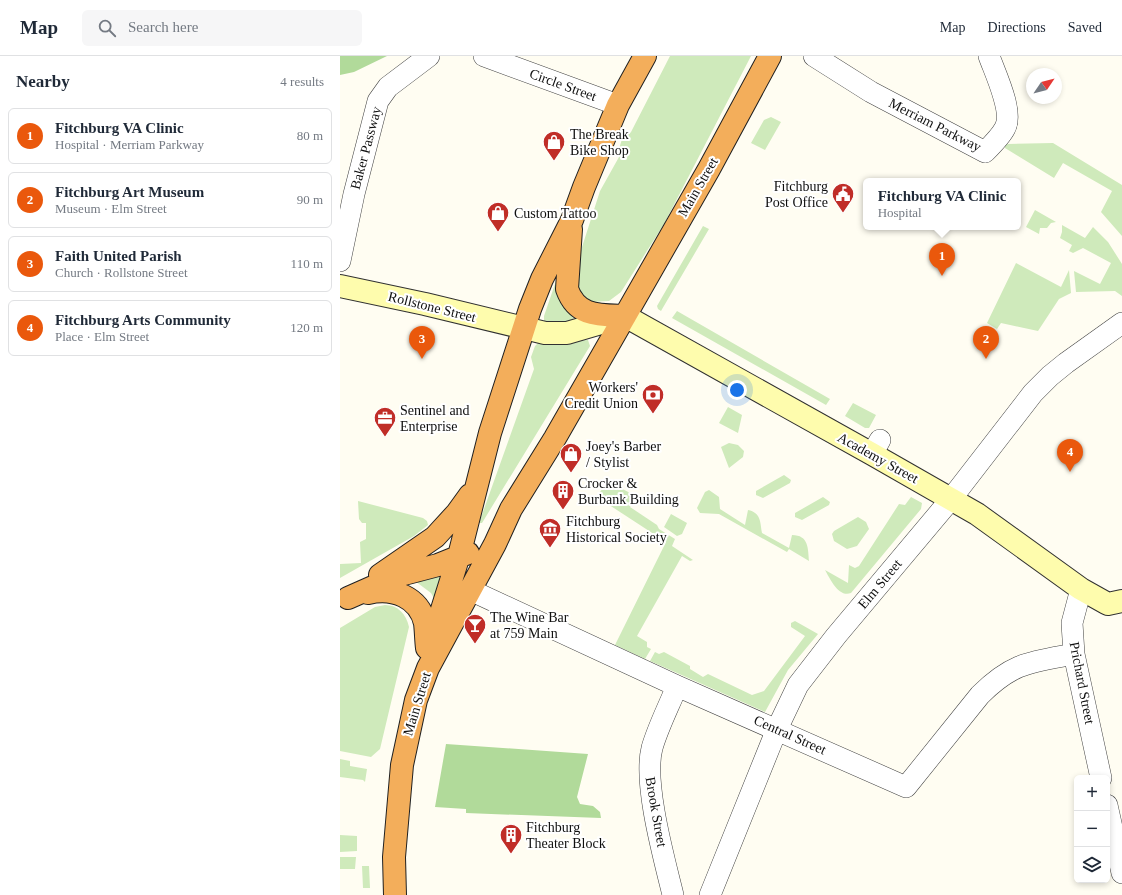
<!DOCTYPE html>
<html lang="en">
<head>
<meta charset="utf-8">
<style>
	:root { --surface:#fff; --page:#f6f6f7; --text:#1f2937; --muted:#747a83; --line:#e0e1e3; --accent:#ea580c }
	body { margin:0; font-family:Georgia,serif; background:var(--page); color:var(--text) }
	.controls { position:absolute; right:12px; bottom:12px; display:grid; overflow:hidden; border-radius:6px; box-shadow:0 2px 6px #0003 }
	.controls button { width:36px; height:36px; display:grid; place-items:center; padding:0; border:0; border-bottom:1px solid var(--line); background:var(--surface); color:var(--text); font:20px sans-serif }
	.compass { position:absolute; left:686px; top:12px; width:36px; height:36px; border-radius:50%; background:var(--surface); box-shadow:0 2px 6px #0003; rotate:55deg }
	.you { position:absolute; left:397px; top:334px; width:14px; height:14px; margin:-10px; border:3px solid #fff; border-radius:50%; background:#1a73e8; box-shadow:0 0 0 6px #1a73e833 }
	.badge { display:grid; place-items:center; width:26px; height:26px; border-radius:50%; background:var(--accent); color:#fff; font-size:13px; font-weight:700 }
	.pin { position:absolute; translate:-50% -33px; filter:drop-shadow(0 1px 2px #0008) }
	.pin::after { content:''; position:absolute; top:21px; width:14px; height:12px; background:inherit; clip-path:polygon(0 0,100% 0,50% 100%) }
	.popup { position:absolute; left:523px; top:122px; width:158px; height:52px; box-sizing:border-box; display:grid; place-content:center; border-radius:6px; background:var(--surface); filter:drop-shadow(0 1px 3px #0005); font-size:13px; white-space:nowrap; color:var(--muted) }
	.popup b { font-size:15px; color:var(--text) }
	.popup::after { content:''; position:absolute; left:50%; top:100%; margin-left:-8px; border:8px solid transparent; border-top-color:var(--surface) }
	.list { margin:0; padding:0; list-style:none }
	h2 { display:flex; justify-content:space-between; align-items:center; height:52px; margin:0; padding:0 16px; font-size:17px }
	h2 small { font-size:13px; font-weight:400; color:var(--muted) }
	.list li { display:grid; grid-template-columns:26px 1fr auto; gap:12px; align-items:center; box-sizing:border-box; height:56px; margin:0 8px 8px; padding:0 8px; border:1px solid var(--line); border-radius:6px }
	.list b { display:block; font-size:15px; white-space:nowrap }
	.list p { margin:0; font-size:13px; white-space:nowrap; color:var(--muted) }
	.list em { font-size:13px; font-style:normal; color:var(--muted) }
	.icon { flex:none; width:22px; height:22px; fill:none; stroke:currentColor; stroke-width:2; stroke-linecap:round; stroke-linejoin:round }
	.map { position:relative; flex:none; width:782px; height:839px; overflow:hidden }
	header { display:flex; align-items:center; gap:24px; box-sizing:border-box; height:56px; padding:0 20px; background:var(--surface); border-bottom:1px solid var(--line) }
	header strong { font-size:19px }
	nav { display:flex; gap:22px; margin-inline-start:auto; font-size:14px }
	.search { width:280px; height:36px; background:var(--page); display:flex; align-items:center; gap:10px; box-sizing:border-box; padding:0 14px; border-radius:6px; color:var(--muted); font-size:15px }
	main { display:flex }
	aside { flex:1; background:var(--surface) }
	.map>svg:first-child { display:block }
</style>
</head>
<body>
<header>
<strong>Map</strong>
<div class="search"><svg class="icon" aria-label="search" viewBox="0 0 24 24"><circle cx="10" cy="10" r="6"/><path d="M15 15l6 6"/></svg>Search here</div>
<nav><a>Map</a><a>Directions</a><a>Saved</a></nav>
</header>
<main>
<aside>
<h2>Nearby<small>4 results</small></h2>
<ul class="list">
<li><span class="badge">1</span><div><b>Fitchburg VA Clinic</b><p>Hospital · Merriam Parkway</p></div><em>80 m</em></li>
<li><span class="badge">2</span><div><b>Fitchburg Art Museum</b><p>Museum · Elm Street</p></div><em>90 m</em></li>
<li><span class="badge">3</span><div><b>Faith United Parish</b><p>Church · Rollstone Street</p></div><em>110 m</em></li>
<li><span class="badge">4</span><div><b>Fitchburg Arts Community</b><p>Place · Elm Street</p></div><em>120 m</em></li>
</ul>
</aside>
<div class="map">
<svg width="782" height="839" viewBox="0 0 782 839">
	<rect width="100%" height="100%" fill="#fffdf2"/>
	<path fill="#cfeabb" d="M330,0H411L324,168L281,236L269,245L251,246L240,239L234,216L260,135L279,101V93L282,83L291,76Z
		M431,61L441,66L425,94L411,87L424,64Z
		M713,87L782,129V180L761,156L772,135L723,107L714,122L665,92V89L668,88Z
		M695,154L716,166L711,167L707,172H700L699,178L686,171Z
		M722,169L745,182L753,171L768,186L782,208V240L775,235L736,236L734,215L760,228L771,207L743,192L733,197L729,195L732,189L720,182L722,176Z
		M363,170L369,173L321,255L318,253L317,250Z
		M226,196L230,257L235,265L204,269V260Z
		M676,207L721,231L729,214L731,237L719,243L698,275L661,267L657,273L647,267Z
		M337,255L490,343L486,349L332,262Z
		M248,284L250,290L142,467H139L194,313L191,301L195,290L198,287Z
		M513,347L536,359L529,372H525L505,360Z
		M388,351L402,359L398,377L379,367Z
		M389,387L398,389L404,395L403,401L389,412L381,391Z
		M444,419L451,424L450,427L423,442L416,439V435Z
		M267,425L296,440L290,451L317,469L319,473L335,483L332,490L353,504L350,505L342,500L297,580L307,586V591L311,593L305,603L275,589L326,486L257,441Z
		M369,434L379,441L380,453L405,469L408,454C421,457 420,465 422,477L449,492L452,479C469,479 468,493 469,505L449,493L447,496L379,458L360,457L357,452L365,436Z
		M483,441L490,446L489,449L462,464L455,461V457Z
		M571,441L582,447L581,453L511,537C499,542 490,523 485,514L508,527L509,509L515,512L519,510L559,448L565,449Z
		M18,445L83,462L87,465L88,469L74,480L0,522V508L21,507L20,486L26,483V467H22L19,463Z
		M331,458L347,467L342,478L337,480L324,471Z
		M518,461L526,466L529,473L517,490L507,493L494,485L492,478L494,475Z
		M104,515L95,544L91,537L75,525Z
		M45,549C58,549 66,558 69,571L40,693L31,701L0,695V572L35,551Z
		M455,565L478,578L448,614L425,656L310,605L315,596L319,598L324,596L350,610V613L363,621L368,618L412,639L424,635L465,580L451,571V567Z
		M0,703L10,705V710L27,713L25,726L23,724L0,721Z
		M0,779L17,780V795L0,796Z
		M0,801H16L15,813H0Z
		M22,810H29L30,832H23Z"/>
	<path fill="#b1da9a" d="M0,0H47L14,16L0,19Z
		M106,688L248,698L237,741L240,748L253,750L260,756L261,762L126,757V753L95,751Z"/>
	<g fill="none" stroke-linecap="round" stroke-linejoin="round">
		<g stroke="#424242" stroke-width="22">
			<path id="street" d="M144,0L278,49
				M474,0L531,36L645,96C652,89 661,80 665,72C674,56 655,17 649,0
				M0,205L14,138L38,45L48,31L89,0
				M532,398L540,384
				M741,533L732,567L734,598L761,722
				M130,534L337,630L566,731L640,639C673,606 691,606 734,598
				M767,749L782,817
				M333,839C324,802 303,727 312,692C318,671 329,650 337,630
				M370,839L437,673L458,629L496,580L611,443L693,337L710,320L726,307L782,267"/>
		</g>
		<g stroke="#313131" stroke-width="24">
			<path id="secondary" d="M0,230L85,248L205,277H227L285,260L532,398L637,458L741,533L766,547L768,548L782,545"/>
		</g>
		<g stroke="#202020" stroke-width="24">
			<path id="highway" d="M231,173L227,233C237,261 259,259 285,260
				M40,519L95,481L117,457L130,439
				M28,537C53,531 79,541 85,567C86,575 86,584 87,592
				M8,542L60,519L98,509L128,497
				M94,579L120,496L150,377L190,253L202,223L232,164L244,131L278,49L305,0
				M55,839L54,801L62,709L76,644L88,612L155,488L171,453L215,382L285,260L369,113L430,0"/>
		</g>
		<use href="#street" stroke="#fff" stroke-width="21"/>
		<use href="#secondary" stroke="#fefcad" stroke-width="22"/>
		<use href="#highway" stroke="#f3ae5b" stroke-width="22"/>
	</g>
	<defs>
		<g id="shop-pin" transform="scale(1.15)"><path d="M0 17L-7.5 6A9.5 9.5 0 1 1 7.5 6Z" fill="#c02d27" stroke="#fff"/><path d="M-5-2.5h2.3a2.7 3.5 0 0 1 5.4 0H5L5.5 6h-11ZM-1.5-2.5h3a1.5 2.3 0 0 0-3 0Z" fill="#fff"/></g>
		<g id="civic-pin" transform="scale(1.15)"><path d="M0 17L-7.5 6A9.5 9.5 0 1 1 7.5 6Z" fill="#c02d27" stroke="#fff"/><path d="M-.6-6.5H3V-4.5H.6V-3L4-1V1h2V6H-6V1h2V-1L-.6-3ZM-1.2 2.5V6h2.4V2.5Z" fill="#fff"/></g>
		<g id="bank-pin" transform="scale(1.15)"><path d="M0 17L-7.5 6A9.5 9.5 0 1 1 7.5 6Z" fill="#c02d27" stroke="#fff"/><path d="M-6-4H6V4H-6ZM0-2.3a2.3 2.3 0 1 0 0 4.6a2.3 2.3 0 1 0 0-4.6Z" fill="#fff"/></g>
		<g id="office-pin" transform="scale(1.15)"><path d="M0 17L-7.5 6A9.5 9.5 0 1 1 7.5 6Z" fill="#c02d27" stroke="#fff"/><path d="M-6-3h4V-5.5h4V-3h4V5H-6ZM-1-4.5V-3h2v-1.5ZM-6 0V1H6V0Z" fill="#fff"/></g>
		<g id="building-pin" transform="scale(1.15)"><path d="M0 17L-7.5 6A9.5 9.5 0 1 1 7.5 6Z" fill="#c02d27" stroke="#fff"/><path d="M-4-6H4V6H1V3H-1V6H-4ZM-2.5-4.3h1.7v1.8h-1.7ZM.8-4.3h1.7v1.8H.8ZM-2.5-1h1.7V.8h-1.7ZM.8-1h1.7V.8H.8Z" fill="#fff"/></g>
		<g id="museum-pin" transform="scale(1.15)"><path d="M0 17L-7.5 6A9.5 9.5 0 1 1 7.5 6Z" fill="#c02d27" stroke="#fff"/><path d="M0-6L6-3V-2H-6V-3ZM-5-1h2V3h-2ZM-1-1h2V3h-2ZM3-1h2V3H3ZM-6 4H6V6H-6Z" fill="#fff"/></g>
		<g id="bar-pin" transform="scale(1.15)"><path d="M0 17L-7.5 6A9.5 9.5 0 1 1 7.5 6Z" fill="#c02d27" stroke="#fff"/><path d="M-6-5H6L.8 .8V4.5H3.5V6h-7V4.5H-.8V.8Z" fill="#fff"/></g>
	</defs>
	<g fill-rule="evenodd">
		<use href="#shop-pin" x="214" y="86"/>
		<use href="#civic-pin" x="503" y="138"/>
		<use href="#shop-pin" x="158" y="157"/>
		<use href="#bank-pin" x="313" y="339"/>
		<use href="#office-pin" x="45" y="362"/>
		<use href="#shop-pin" x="231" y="398"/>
		<use href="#building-pin" x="223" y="435"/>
		<use href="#museum-pin" x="210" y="473"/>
		<use href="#bar-pin" x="135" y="569"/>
		<use href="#building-pin" x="171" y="779"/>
	</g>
	<g text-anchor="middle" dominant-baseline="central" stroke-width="4" stroke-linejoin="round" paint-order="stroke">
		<g font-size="14" fill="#0f0f0f" stroke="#fff">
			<text transform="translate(223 29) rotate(20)">Circle Street</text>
			<text transform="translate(595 69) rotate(27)">Merriam Parkway</text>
			<text transform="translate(26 92) rotate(-75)">Baker Passway</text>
			<text transform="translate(358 131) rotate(-60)">Main Street</text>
			<text transform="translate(92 251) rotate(14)">Rollstone Street</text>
			<text transform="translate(538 402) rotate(29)">Academy Street</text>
			<text transform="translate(540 528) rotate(-50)">Elm Street</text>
			<text transform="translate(742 627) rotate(79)">Prichard Street</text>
			<text transform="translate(77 648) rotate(-73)">Main Street</text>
			<text transform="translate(450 679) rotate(24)">Central Street</text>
			<text transform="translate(316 756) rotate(80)">Brook Street</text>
		</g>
		<g font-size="14" fill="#0f0f0f" stroke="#fff" text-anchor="start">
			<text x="230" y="78">The Break<tspan x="230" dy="16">Bike Shop</tspan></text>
			<text x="488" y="130" text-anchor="end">Fitchburg<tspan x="488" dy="16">Post Office</tspan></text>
			<text x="174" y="157">Custom Tattoo</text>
			<text x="298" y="331" text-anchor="end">Workers'<tspan x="298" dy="16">Credit Union</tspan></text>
			<text x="60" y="354">Sentinel and<tspan x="60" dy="16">Enterprise</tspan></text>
			<text x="246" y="390">Joey's Barber<tspan x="246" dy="16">/ Stylist</tspan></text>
			<text x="238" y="427">Crocker &amp;<tspan x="238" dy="16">Burbank Building</tspan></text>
			<text x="226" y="465">Fitchburg<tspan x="226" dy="16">Historical Society</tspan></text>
			<text x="150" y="561">The Wine Bar<tspan x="150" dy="16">at 759 Main</tspan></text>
			<text x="186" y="771">Fitchburg<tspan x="186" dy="16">Theater Block</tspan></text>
		</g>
	</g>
</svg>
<div class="controls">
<button>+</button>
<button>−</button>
<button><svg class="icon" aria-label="layers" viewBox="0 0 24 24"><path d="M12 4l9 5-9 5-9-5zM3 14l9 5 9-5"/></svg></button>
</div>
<svg class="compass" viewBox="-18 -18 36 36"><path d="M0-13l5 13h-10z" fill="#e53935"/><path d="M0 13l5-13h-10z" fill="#747a83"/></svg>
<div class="you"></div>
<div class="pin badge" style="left:602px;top:220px">1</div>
<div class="popup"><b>Fitchburg VA Clinic</b>Hospital</div>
<div class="pin badge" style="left:646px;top:303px">2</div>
<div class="pin badge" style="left:82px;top:303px">3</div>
<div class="pin badge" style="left:730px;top:416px">4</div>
</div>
</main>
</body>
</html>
